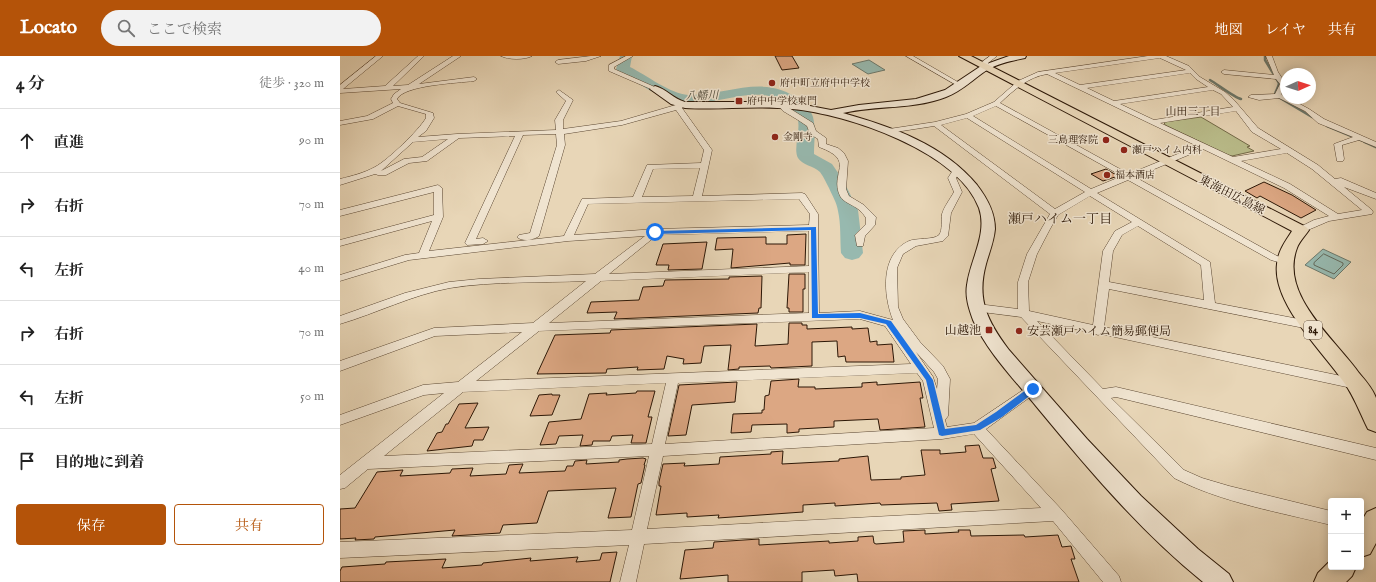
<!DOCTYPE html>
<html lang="ja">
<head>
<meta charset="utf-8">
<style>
	:root { --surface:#fff; --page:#f2f2f2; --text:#222; --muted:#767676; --line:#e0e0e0; --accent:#b45309 }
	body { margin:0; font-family:"IM FELL English","Noto Serif JP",serif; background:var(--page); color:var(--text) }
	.controls { position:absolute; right:12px; bottom:12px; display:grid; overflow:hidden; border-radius:4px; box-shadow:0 2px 10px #0003 }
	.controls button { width:36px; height:36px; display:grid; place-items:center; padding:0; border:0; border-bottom:1px solid var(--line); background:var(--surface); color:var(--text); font:20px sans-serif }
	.compass { position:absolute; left:940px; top:12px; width:36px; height:36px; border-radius:50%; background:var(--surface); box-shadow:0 2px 10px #0003; rotate:87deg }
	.stop { position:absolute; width:12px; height:12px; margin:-9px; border:3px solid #1a73e8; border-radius:50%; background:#fff }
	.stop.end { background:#1a73e8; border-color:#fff; box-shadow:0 1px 4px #0008 }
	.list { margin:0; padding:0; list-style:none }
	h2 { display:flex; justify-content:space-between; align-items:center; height:52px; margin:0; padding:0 16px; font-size:17px }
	h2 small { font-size:13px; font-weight:400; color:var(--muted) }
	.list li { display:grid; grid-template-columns:26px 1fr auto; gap:12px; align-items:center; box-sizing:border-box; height:64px; padding:0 16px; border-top:1px solid var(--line) }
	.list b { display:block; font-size:15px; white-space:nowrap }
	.list em { font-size:13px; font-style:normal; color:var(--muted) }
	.actions { display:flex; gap:8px; padding:12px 16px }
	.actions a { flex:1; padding:9px 0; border:1px solid var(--accent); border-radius:4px; text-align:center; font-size:14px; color:var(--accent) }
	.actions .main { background:var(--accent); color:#fff }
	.icon { flex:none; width:22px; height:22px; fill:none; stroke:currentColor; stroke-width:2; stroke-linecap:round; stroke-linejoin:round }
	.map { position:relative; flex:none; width:1036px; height:526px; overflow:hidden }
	header { display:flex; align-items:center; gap:24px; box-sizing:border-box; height:56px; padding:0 20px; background:var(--accent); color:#fff }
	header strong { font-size:19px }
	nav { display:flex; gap:22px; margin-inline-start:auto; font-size:14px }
	.search { width:280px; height:36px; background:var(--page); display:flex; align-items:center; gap:10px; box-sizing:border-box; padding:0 14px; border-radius:22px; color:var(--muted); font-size:15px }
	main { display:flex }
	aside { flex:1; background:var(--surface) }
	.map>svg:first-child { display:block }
</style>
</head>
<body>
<header>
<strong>Locato</strong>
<div class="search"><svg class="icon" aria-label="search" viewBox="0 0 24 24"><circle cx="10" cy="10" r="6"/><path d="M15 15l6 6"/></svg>ここで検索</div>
<nav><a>地図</a><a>レイヤ</a><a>共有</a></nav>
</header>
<main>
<aside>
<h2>4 分<small>徒歩 · 320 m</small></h2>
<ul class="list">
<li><svg class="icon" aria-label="ahead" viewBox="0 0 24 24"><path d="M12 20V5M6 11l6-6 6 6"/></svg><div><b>直進</b></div><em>90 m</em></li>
<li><svg class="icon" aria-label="right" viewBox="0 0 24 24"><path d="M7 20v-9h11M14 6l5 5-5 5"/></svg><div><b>右折</b></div><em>70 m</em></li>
<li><svg class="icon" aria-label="left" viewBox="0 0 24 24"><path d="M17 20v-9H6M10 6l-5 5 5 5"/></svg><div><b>左折</b></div><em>40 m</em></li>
<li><svg class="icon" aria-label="right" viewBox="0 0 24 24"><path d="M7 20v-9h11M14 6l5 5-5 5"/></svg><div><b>右折</b></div><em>70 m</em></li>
<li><svg class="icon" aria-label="left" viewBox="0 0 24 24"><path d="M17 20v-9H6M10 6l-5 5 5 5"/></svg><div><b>左折</b></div><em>50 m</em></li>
<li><svg class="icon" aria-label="arrive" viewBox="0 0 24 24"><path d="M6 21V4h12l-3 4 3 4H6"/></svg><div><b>目的地に到着</b></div></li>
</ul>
<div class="actions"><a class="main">保存</a><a>共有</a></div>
</aside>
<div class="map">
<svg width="1036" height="526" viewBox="0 0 1036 526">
	<rect width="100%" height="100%" fill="#e8d6b7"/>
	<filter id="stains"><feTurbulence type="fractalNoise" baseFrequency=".005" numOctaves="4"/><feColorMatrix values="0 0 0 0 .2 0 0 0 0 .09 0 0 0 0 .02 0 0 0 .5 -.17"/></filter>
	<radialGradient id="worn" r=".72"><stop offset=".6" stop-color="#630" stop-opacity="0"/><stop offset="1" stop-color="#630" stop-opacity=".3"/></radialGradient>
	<path fill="#babd8b" stroke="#736a48" d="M861,61L910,90L907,91L914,95L892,100L888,99L825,69L824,66Z"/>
	<path fill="#97b9af" stroke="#6c786b" d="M529,4L545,14L528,18L512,8Z
		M983,193L1011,206L994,223L965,209Z"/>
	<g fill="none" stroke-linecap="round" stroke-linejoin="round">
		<path stroke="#62685a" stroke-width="1" d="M984,198L1003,207V209L994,218L974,209V207Z"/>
		<path stroke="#6c786b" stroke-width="2.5" d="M925,0V4L939,27C939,32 935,34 935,39L972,61
			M870,24C877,28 895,42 901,43
			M987,70L1028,87"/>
		<path stroke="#6c786b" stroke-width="3" d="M1025,86L1036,91"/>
		<path fill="#97b9af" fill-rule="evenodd" d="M280,0H292L290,11C306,19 331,38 348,39C386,40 427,16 460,45C465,49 471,54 473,61C476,73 474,86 474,98L492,108L503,124L518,154L523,197L519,202L512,204L505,202L501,197C500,183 501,168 498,155C497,147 492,139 489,132C486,127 484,121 480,116C474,110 462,109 458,102C452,91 464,69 455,57C429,21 382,50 347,47C322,45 299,27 278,16L276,13Z"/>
	</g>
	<path fill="#dca783" stroke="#2c1706" d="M435,0H452L459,12L442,14Z
		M766,113L778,120L763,125L751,118Z
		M924,126L952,139L976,154L961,162L920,140L917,142L905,135Z
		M466,178L465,209H450V207L391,212L393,193L375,194L377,182L426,181V188H447V179Z
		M367,186L362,213L328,214L329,209H316L323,188Z
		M449,218H465V233H463V256H449V252H447Z
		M422,220L421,252H419L418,257L274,263L277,256L247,257L251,246L299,244L303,231L323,230L325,224L389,223V221Z
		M449,267H462V269H467V273L512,271V273L528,272L530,286L537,285V289L552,288L554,306H506L505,300L498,301L497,285L472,286V310L431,312L430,310L399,311V313L388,314L391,289L364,290L361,307L343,308L344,303L327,300L324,313L297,314L298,311L267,313L266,317L197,318L215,279L270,277L271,274L417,268L415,290L448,288Z
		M459,323L458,331H475V333L522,331V327L537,326V329L580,326L583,342H580L585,371L540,374L538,363L494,365V371L459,373V376L447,377V368L412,369L411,376L391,377L393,358L422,357V354H424L425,340L429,339L431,325Z
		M397,326L395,346L352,349L346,379L328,380L339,329Z
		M297,335H315L308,361H312L306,387H291L293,379L272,380L270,385H253L252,389L240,390L243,379L219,380L216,388L200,389L209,366L241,363L249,338L267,337L266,339L296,337Z
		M212,338V339H220L212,359L190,360L199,339Z
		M138,347L125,372L149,371L143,384H134L132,390L87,395L97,377L102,376L106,368H108L119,348Z
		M639,389L643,402H653L656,412L651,413L659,445L611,448L612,454L599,455L597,447L541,449L540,447L495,450V447L463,449V456L392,461L378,462L379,459L347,461V457L316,459L321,430H319V426L323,408L345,407L344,410L379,408L380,401L431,398V396L443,395L442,408L499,405V403L528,400L531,424L561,423V421L585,419L581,394H600V398L626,396L625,390Z
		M303,402L306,403L304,409H305L301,427L298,428L291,461L268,462L276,432L208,435L197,467L163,469L160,477L112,480L115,474L35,481L34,483L15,484L16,482L0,483V453L15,452L37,416L63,414L60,420L110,417L112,413L133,412L130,420L166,418L169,409L183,408L179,417L225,415L227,410H233L235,405L247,404L246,408L279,406V404L287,403Z
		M585,474V478L619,476L618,474H630L631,480L684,479L685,481L718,479L722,491L731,490L735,503H731L739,526H518L517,518L495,520L494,514L462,516V526H388V519L340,523L345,494L373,492L374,486L419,483V489L489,485V487L518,485V481L533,480L534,487L536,488L564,486L563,475Z
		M277,496L270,526H0V515L2,511L45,508L46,506L106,503L102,512L142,509L143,507L191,502L190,505L238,501L236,506L260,504L262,497Z"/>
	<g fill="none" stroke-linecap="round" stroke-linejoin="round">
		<g stroke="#5b4732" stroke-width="1">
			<path id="street" d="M36,0H43L3,33L45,30L78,0H84L53,30L68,29L113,0H121L79,28L134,21L137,23L134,25C118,27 64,29 57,43L60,47L93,57L94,62L86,75L78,81L117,78L216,74L215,64L226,45L217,37L216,36L219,34L233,44L223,64V73L281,65L339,48H343L344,49L342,52L372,94L362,140L462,137L465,138L478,158L479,257L520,255L553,264C543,239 540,198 569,185C576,182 594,184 599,179C603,174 601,164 602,158C604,151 610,143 614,136L608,122L613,114H619L620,116L616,122L622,136L611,157L608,180L603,185L576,190L563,198L557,212L558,251L563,263L580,286L603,310L610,323L608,360L605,364L607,371L634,367L689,330L693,328L697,330L699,333L697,336L646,373L721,453L779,520L781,526H763L713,465L304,488L296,526H280L289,489L0,502V486L292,474L309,400L28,413L5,432L0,433V419L104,337L84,339L0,369V359L83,329L118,326L182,276L95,280L0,315V305L94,272L193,267L246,225C202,227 153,225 110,232C72,239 37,257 0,268V260L65,237L109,226L139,223L255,218L305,180L228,185L69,204L0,225V219L65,199L79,197L92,165L0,190V184L94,159V136L0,160V154L98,129L102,132L103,161L89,195L224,180L242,143L293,141L307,109L361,107L364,94L336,54L282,69L224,78L225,89L199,180C194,184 182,186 177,181L179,179L190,177L217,89L216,78L183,79L136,183L143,182L148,185L143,188L127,189L125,187L175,80L119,82L87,105L69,107L46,119H38L35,118L0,129V123C12,120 24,117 35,111C48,104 79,74 86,62V58L58,50L33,63L0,69V65L27,60L53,47L51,43L54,38L61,33L0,37V29ZM108,83L82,101L64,103L41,115L73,86ZM360,112L353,140L302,141L313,113ZM459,143L470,158L469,169L315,173L234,179L248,148ZM469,175V210L269,218L317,179ZM469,216V257L209,267L261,225ZM520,263L545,270L571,308L136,325L199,275ZM576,296L594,316L598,323L597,333L593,321ZM577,317L583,325L594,372L325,388L338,327ZM326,327L312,388L44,400L123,336ZM634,378L701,452L307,473L323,400L602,383Z
				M161,0H192C185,4 168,4 161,0Z
				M251,0H261L246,5L218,8L215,6L218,4Z
				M286,0H293L274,11V13L317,32V34H313L269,15V9Z
				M566,0H573L623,29L618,30Z
				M650,0H657L648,7V12H644L642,6Z
				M808,0H826L849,10L860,21L885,36L894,44L918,72L978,109L995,123L1001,122L1036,137V143L1004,131L1032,154L1033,156L1032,158L989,165L961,177L956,174L958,172L974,164L989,160L944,132L863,93L795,121L937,200L948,203L950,205L948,207L945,208L931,204L788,124L757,137L870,206L875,247L969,265L973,266L975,269L973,272L969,273L769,233L764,271L1016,323L1020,325L1022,328L1020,331L1016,333L761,278L758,279L753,277L697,265L763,333L776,331L1036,392V404L776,341L771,342L844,414L862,422L889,430L991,455V469C939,456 883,447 834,422L681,261L634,255L633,252L634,249L638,248L678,253V226L687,198L710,158L594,70L549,77L545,75L549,73L595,66L626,58L654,46L678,25L698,16ZM820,2L846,14L740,29L715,17ZM850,17L856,23L868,31L774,45L747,32ZM707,18L857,90L789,118L660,47C674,34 688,21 707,18ZM873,34L881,38L893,51L814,64L780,48ZM656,50L782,120L751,133L633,60ZM896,55L912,76L941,93L893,101L820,67ZM627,62L745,136L715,153L601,69ZM947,97L972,113L1022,154L998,158L950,128L901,105ZM750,140L792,166L775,175L763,195L753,269L689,255L688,226L697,198L710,173L718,159ZM798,170L861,209L864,244L769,226L773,195L782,179Z
				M926,0H932L938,16L946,28L941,38L946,42H949L969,53L984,63L1036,86V91L1019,84L1002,89L1004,103L1003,105H997L994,88L1013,81L978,67L965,55L939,42L919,44L908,41L911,39L935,38L940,28L936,23L884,18L881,16L884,14L934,19Z
				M441,47L473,67L476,75L486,82V88L498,92L504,97L508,105L506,133L509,140L524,149L536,161L535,169L525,180L523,190H517L515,179L526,168V162C524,159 521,155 518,153C513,149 503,146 500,140C489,116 517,105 479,91L478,83L470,78L467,70L458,64L443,55L438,49Z"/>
		</g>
		<g stroke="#2c1706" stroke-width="2">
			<path id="secondary" d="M669,0H686L685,2C672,5 659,7 647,14C633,23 622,35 606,41C573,54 537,49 503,57C552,71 603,88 637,129C647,142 655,156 655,173C654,185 649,197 646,208C636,244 648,266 669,294L747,383L801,440L858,493L889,518L893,526H863C800,475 748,413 696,350C674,323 648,297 633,264C629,253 625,241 627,229C630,204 648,178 639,152C618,95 507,58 452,53C417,49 381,54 345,52L331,48L310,33L315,30C326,33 334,43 345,46H449L491,54L519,49L576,43L605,34L641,10Z"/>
		</g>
		<g stroke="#2c1706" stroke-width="2">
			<path id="primary" d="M619,0H631L966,171L969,174C965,180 959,186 957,192C939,239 995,283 1019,317C1025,324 1033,333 1036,342C1036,352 1036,366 1036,376L1028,373C1020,357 1014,340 1003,325C982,295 932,247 937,208C938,195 945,186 952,175Z
				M1036,452V487L1030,498L1021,501V466L1027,456Z
				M991,504V511H1016L1012,520L1006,526H974L978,517Z"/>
		</g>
		<use href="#street" fill="#f0e4d0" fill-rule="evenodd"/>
		<use href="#secondary" fill="#f0e4d0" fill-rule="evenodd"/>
		<use href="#primary" fill="#e8d6b7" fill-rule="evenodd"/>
	</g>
	<path fill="#1a73e8" d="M476,171L478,258L520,257L551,265L593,324L605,373L636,369L656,356L690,331H696V335L662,361L640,374L602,380L599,379L586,324L546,268L520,262H472L471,174L315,178L312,176L315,175Z"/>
	<g fill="#8f2418" stroke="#f0e4d0" stroke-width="1.5">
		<circle cx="432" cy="27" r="4"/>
		<rect x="395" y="41" width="8" height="8" rx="2"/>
		<circle cx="435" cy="81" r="4"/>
		<circle cx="766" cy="84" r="4"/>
		<circle cx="784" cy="94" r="4"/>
		<circle cx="767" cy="119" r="4"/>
		<rect x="645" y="270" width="8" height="8" rx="2"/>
		<circle cx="679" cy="275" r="4"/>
	</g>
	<g text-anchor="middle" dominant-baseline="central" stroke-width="3" stroke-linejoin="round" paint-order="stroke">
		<g font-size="10" fill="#2c1706" stroke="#f0e4d0" text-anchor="start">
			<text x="440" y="27">府中町立府中中学校</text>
			<text x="407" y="45">府中中学校東門</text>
			<text x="443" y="81">金剛寺</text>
			<text x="758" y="84" text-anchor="end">三島理容院</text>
			<text x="792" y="94">瀬戸ハイム内科</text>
			<text x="775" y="119">福本酒店</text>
		</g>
		<g font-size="11" font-style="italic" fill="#4c4839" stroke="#f0e4d0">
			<text transform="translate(362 40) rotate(-2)">八幡川</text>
		</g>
		<g font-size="11" fill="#2c1706" stroke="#f0e4d0">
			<text x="853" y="56">山田三丁目</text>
		</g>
		<rect fill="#f0e4d0" stroke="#675443" stroke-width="1" x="964" y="265" width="18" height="18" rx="3"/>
		<g font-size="11" font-weight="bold" fill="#2c1706">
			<text x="973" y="274">84</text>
		</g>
		<g font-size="12" fill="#2c1706" stroke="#f0e4d0">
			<text transform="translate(892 139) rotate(27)">東海田広島線</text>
		</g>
		<g font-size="12" fill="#2c1706" stroke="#f0e4d0" text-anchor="end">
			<text x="641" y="274">山越池</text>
			<text x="687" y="275" text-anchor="start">安芸瀬戸ハイム簡易郵便局</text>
		</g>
		<g font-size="13" fill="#2c1706" stroke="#f0e4d0">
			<text x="720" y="163">瀬戸ハイム一丁目</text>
		</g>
	</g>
	<rect width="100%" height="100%" filter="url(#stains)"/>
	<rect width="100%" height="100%" fill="url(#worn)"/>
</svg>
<div class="controls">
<button>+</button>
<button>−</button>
</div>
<svg class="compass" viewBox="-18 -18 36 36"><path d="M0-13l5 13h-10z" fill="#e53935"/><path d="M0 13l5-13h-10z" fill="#767676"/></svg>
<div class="stop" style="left:315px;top:176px"></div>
<div class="stop end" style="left:693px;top:333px"></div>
</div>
</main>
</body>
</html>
